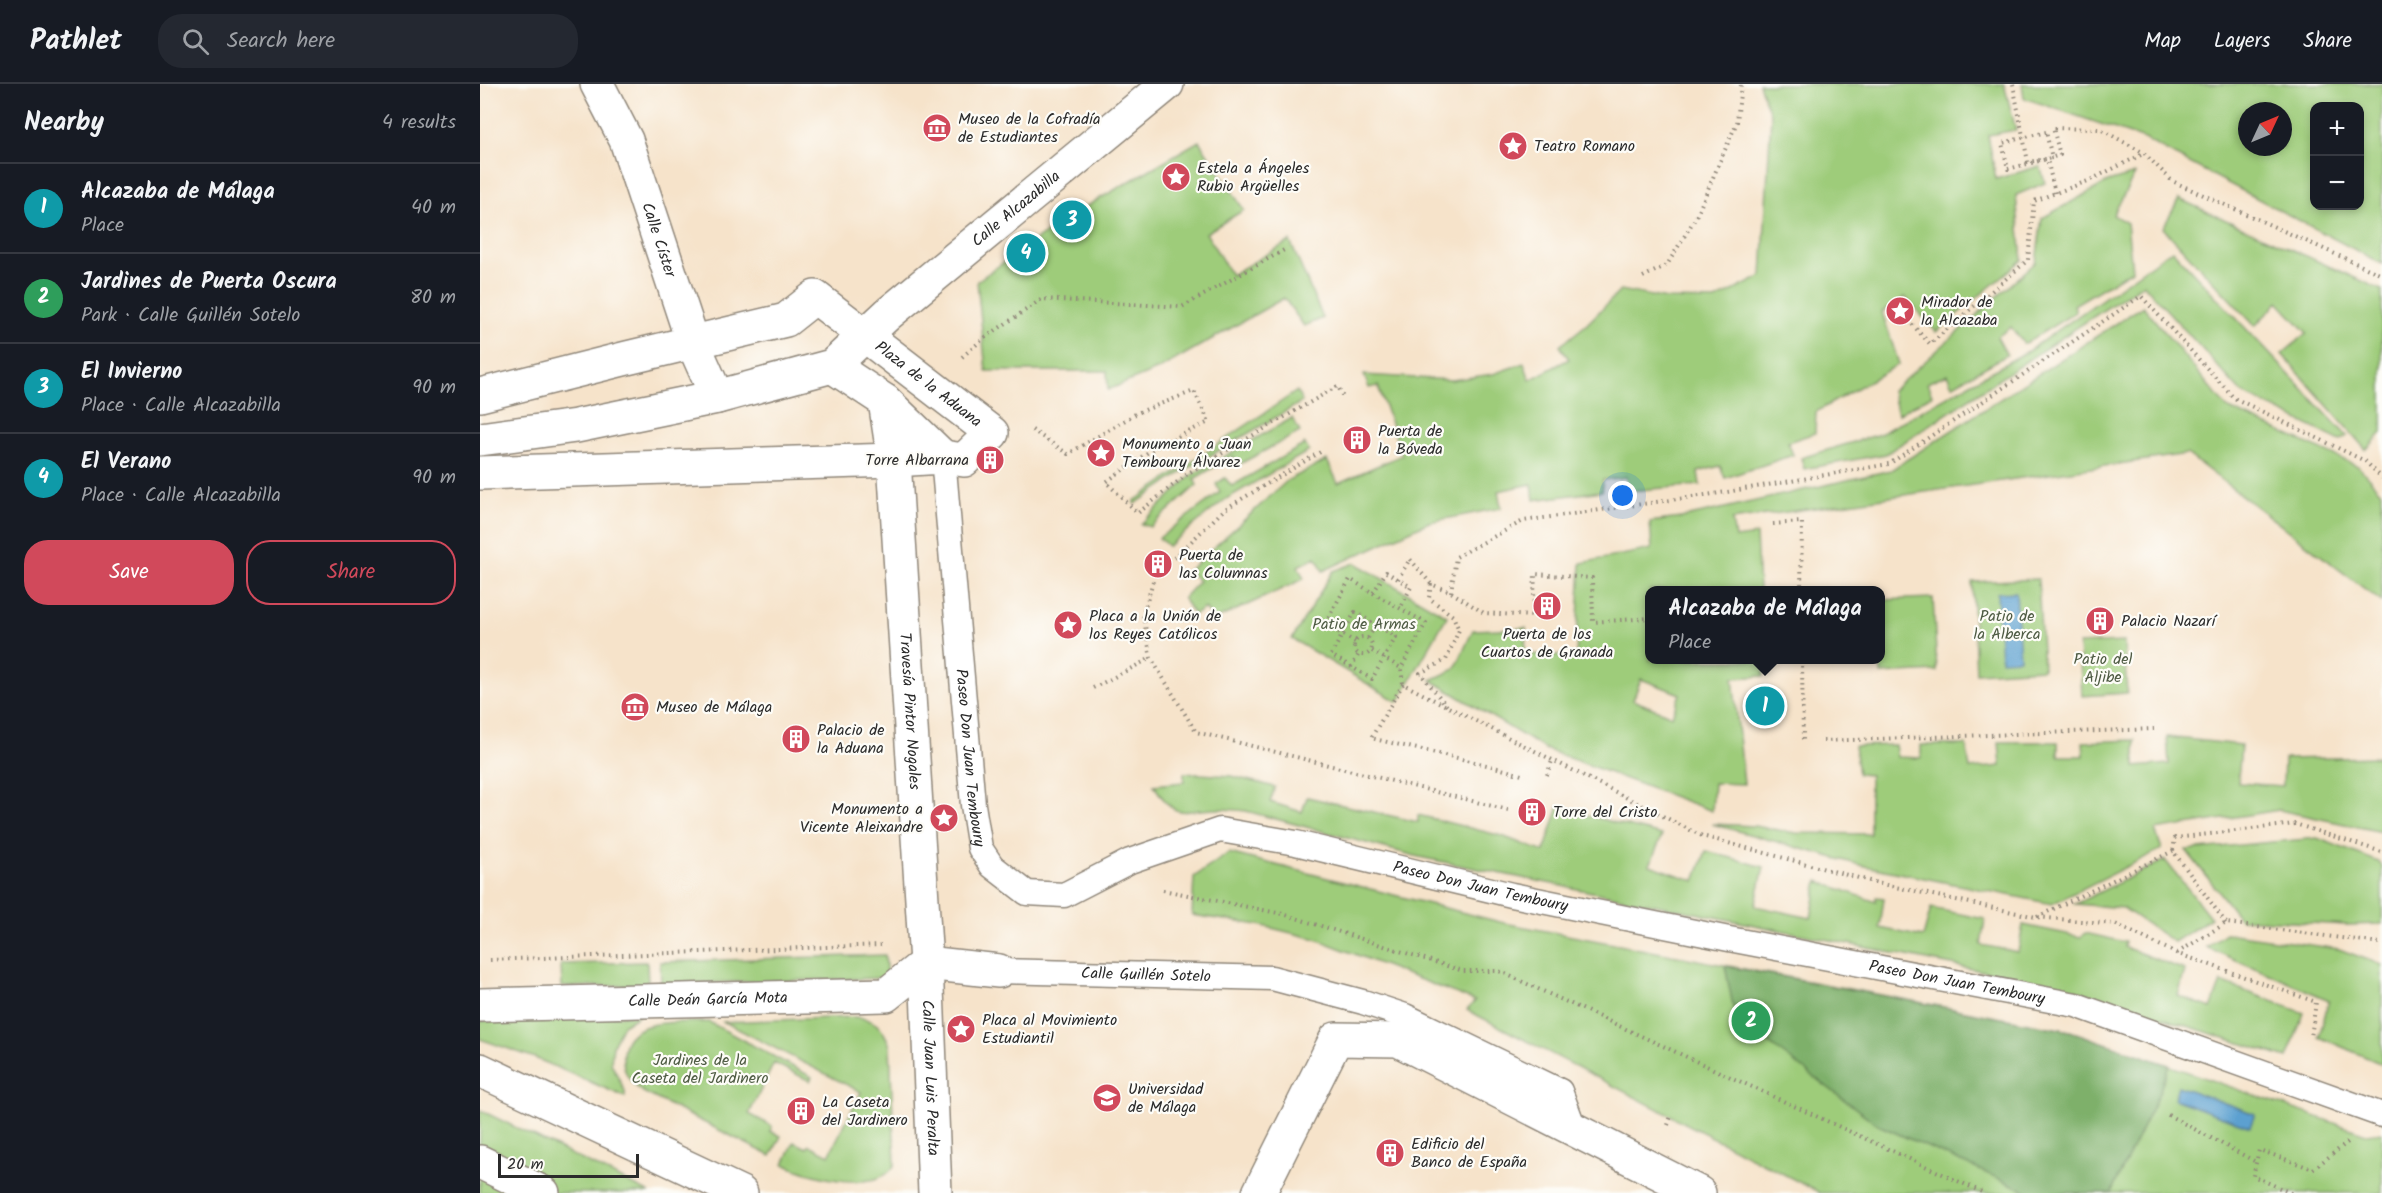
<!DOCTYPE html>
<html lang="en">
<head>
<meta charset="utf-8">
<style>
	:root { --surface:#171b24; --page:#242831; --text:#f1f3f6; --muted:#9ea1a6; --line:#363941; --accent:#d1495b }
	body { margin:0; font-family:Kalam,sans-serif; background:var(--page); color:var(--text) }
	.controls { position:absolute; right:18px; top:18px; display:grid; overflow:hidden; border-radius:12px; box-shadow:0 3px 9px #0003 }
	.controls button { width:54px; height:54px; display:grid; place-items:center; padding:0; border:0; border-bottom:2px solid var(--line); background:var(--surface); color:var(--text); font:30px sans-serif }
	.compass { position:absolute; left:1758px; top:18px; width:54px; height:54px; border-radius:50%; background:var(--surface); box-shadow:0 3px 9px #0003; rotate:46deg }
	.scale { position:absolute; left:18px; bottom:15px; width:141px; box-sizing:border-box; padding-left:6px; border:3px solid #2b2b2b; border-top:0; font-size:16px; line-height:21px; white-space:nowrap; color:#2b2b2b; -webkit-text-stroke:4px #fdfcf7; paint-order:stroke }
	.you { position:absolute; left:1143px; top:412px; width:21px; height:21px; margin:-15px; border:4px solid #fff; border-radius:50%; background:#1a73e8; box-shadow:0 0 0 9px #1a73e833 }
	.badge { display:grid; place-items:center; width:39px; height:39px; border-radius:50%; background:var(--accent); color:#fff; font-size:20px; font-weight:700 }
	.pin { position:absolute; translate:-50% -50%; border:3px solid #fff; box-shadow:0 2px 6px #0006 }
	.popup { position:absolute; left:1165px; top:502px; width:240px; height:78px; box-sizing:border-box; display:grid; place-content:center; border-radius:12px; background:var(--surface); filter:drop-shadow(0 2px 4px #0005); font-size:20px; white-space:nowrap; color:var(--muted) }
	.popup b { font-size:22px; color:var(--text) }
	.popup::after { content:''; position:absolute; left:50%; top:100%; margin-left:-12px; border:12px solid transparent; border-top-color:var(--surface) }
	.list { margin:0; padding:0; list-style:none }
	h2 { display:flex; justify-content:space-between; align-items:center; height:78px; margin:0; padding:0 24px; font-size:26px }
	h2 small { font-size:20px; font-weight:400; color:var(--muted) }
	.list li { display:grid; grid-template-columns:39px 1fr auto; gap:18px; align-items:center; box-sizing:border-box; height:90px; padding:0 24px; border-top:2px solid var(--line) }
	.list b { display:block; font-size:22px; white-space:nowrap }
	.list p { margin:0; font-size:20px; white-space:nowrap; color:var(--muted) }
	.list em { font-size:20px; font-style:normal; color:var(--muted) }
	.actions { display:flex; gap:12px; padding:18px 24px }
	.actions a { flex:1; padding:14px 0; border:2px solid var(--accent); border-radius:24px; text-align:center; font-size:21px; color:var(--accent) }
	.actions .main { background:var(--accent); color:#fff }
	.icon { flex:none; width:33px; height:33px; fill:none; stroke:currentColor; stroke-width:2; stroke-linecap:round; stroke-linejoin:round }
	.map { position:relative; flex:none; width:1902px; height:1109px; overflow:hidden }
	header { display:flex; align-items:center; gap:36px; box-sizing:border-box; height:84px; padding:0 30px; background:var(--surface); border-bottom:2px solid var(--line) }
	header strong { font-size:28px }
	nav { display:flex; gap:33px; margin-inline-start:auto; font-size:21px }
	.search { width:420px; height:54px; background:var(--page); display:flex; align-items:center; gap:15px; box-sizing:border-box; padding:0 21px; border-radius:24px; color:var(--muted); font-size:22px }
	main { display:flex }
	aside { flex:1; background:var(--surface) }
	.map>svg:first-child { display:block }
</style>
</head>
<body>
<header>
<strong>Pathlet</strong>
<div class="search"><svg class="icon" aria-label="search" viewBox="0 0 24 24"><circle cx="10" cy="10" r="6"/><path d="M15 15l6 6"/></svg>Search here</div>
<nav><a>Map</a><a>Layers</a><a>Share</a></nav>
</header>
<main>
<aside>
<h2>Nearby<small>4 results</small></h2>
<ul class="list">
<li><span class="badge" style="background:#0f9aa8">1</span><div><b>Alcazaba de Málaga</b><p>Place</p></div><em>40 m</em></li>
<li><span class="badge" style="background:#2e9e5b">2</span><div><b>Jardines de Puerta Oscura</b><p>Park · Calle Guillén Sotelo</p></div><em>80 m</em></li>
<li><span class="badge" style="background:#0f9aa8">3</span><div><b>El Invierno</b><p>Place · Calle Alcazabilla</p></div><em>90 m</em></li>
<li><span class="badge" style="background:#0f9aa8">4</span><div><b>El Verano</b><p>Place · Calle Alcazabilla</p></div><em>90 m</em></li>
</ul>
<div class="actions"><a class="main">Save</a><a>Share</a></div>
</aside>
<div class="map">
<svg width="1902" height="1109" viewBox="0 0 1902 1109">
	<rect width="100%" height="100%" fill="#fdfcf7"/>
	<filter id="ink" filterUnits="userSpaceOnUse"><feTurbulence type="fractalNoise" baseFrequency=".0167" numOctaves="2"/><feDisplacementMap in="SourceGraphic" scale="12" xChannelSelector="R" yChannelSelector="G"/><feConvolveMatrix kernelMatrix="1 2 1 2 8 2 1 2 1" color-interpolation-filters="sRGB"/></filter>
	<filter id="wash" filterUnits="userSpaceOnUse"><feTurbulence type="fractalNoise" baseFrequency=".008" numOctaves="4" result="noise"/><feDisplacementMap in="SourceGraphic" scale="24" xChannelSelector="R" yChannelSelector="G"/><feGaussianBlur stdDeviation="1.35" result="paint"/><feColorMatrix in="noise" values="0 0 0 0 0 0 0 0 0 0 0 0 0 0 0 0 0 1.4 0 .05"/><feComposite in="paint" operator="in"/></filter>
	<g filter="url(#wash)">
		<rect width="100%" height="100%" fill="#f6e3ca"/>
		<path fill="#9ecc7a" stroke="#647c52" stroke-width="1.5" fill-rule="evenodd" d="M1279,0H1524L1536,46L1508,51L1516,95L1560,82L1565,99L1536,111L1542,176L1456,248L1425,213L1402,228L1419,280L1336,328L1335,349L1308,358L1313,371L1245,394L1240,382L1218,388L1220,401L1148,407L1146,393L1123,396L1122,407L1054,416L1052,400L1018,407L1021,424L949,438L843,487L836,473L818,482L824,495L734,536L725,524L714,531L703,514L719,497L708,487L808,396L847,376L858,399L922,371L898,302L889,304L884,291L972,296L1013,290L1044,279L1050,296L1089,275L1080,262L1107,240L1141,206L1187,215L1235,216L1282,192L1291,32Z
			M1542,0H1902V180L1662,54L1544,14ZM1834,22H1880V122H1834ZM1767,27H1803V63H1767Z
			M719,57L764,126L726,149L751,191L810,157L843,234L824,242L804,214L679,285L628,306L627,287H506L497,197L593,130Z
			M1655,90L1633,131L1647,139L1652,186L1594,221L1596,228L1544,260L1531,243L1517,253L1527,271L1472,302L1467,290L1447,299L1452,311L1418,330L1412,307L1556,178L1562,134L1628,98Z
			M1699,115L1902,206V349L1886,366L1802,270L1827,249L1798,218L1775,242L1683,144Z
			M1692,166L1867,352L1860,357L1761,308L1663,200L1406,370L1324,385L1321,374L1400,350L1548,267Z
			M1663,222L1747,324L1878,382L1902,409V518L1707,370L1252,436L1255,454L1276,451L1279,506H1170V576H1283L1284,592L1253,594L1264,700L1234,699L1232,727L1065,665L951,596L975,585L993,546L1046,544L1045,570L1096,572L1101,479L1172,465L1170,438L1201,434L1411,386ZM1161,595L1200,610L1192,632L1153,616Z
			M817,307L822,318L709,384L655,420L654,417Z
			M812,334L820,348L758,381L753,372L714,395L717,401L670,443L661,440L713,390Z
			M825,360L829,367L746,415L688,462L679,454L740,408L736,400L745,394L752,402Z
			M875,479L967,532L918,618L812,555L853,487Z
			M1558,495L1563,585L1496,589L1492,498Z
			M1453,514L1457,587L1401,590V516Z
			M1644,558L1647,609L1602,612L1599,560Z
			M1687,653L1761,661L1758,699L1803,702L1804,675L1902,673V748L1799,726L1675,746L1682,765L1572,820L1380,781L1232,740L1274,742L1316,749L1390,750V691L1378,690L1374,662L1415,661L1417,673L1441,674V661H1486L1490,685L1521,682L1519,658H1578V672H1604L1603,658L1655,656V683L1689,680Z
			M704,689L751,692L795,703L790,718L822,728L827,713L938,738V731L1022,752L1064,768L1079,722L1102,730L1182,751L1170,781L1215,797L1226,767L1284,783L1275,822L1331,834L1338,797L1396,818V813L1404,814L1400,844L1443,853L1451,824L1505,835L1501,861L1538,868L1543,841L1601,853L1605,849L1645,858L1644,863L1705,886L1698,912L1731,924L1741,898L1824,929L1807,974L1595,906L939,773L766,727C757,726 747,725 737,725C701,725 697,739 674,701L704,698Z
			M1837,754L1899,778L1902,783V840L1867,841L1760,835L1706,766Z
			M749,769L1024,839L1590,947L1886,1050L1902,1048V1109H1340L987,926L995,917L836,855L779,841L712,831L714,793Z
			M1685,776L1731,834L1694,858L1643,824L1595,820Z
			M1746,849L1859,865L1902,881V980L1839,953L1849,916L1726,863Z
			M405,871L407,894L181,900L180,878Z
			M167,878L168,901L82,903L81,880Z
			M160,931L143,941L133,961L131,979L145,1007V1013L55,974L0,955V937Z
			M375,933C395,935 403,943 410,962L415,1080C401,1109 337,1096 304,1080L314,1058L327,1064L329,1061L349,1071L381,1008L244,938Z
			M229,938L332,993L330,997L294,979L269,1030L292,1042L290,1047L301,1052L291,1072L163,1008C151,999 143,990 143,974C141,931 200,939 229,938Z
			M0,1026L170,1109H0Z"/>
		<path fill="#7eb06a" stroke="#546e4a" stroke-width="1.5" d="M1245,882L1590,947L1689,981L1679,1009L1631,1109H1551L1398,1041L1290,960L1254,927Z"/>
		<path fill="#5ba0d0" stroke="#43667e" stroke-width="1.5" d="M1536,508L1540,575L1521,576L1517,509Z
			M1698,1002L1775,1030L1770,1043L1694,1015Z"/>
	</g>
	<g filter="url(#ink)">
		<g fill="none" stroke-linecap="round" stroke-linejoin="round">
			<g stroke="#90877a" stroke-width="27">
				<g id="service">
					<path id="s1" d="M463,373L493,721L500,764L512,782L547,809L584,811L650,777L740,746L816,759L1032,811L1249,855L1596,921L1902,1031"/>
					<path id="s2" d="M519,887L792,894L883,918L925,932L1080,1007L1095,1047"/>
				</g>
			</g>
			<g stroke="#90877a" stroke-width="36">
				<g id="pedestrian">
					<path id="s3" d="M117,0L146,56L213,259L237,313"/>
					<path id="s4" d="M352,282L405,317L414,376L446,879L455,1109"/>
					<path id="s5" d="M0,311L147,274L306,236L335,213L512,349L484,376L463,373L414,376L0,389"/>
					<path d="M405,317L463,373"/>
					<path id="s6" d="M0,355L96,342L237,313L352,282L408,230L687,0"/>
					<path d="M446,879L519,887"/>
					<path id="s7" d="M0,921L406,911L446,879"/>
					<path d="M0,1078L63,1109"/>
				</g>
			</g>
			<g stroke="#90877a" stroke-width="36">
				<path id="minor" d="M0,986L261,1109
					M779,1109L856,955L918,956L1219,1109"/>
			</g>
			<path stroke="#90877a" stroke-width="4" stroke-dasharray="1.5 4.5" stroke-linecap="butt" d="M1533,0L1548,78L1572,74L1566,48
				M1575,109L1567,75L1580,71L1573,44L1620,45L1664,69L1692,97L1902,191
				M1163,193L1187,181L1216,133L1257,38L1261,0
				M1420,227L1450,260L1548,176L1554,117L1608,97L1663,70
				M482,273L503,255L562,215L702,223L806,165
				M552,346L588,370L657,329L714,307L729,338L674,364L626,398L658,429L710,388L858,302L864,316
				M1293,440L1322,438L1321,506
				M694,474L745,425L842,367
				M918,495L930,475L951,500L971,508L1004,529L1053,532L1055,490L1112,494L1113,538L1170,534
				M673,497L663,531L671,574L716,648L1028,726
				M951,500L949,514L973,532L979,546L966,576L940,589L967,622
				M1308,506L1321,505
				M971,508L976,473L1043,437L1247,408L1409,380L1661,212L1754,314L1885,377L1902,394
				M893,509L946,539L921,584L923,600L1222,752L1401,800L1556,833L1635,840L1696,869L1836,918L1831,953
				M875,528L916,553L892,595L851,571Z
				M874 562a9 9 0 1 1 18 0a9 9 0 1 1-18 0Z
				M888,554L896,541
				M875,558L845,540L870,495L893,509L906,488L931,503L920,525
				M892,567L921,584
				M1322,576L1323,659
				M871,583L879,570
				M923,600L891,654C942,667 995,676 1045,692
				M613,604L671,574
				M1343,657L1674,645
				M1067,691L1072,677
				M683,806L803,830L983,887H1019L1504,1109
				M1557,833L1693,767
				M1746,839L1693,767L1695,754L1815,740L1902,768
				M1697,869L1746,839L1900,859
				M10,876L401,861
				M1688,1031L1776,1078
				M1188,1041L1191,1032
				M1811,1109L1773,1092L1779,1066L1833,1085L1868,1058"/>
			<use href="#service" stroke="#fff" stroke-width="24"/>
			<use href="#pedestrian" stroke="#fff" stroke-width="33"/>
			<use href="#minor" stroke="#fff" stroke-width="33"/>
			<path stroke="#90877a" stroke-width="4" stroke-dasharray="1.5 4.5" stroke-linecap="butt" d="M1566,48L1522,59L1528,85L1567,75"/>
		</g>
	</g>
	<defs>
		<g id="museum-disc" transform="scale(1.5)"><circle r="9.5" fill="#d1495b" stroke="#fdfcf7"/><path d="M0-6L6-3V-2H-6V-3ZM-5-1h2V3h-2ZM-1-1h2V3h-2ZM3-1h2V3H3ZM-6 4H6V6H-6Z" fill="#fff"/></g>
		<g id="sight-disc" transform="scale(1.5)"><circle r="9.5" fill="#d1495b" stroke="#fdfcf7"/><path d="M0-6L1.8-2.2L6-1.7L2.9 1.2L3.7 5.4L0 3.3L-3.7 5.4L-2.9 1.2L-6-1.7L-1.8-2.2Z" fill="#fff"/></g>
		<g id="building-disc" transform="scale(1.5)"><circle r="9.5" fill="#d1495b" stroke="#fdfcf7"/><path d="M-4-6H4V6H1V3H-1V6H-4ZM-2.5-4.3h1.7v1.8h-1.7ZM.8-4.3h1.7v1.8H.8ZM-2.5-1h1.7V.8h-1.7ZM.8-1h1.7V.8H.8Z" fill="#fff"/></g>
		<g id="university-disc" transform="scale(1.5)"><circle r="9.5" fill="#d1495b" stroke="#fdfcf7"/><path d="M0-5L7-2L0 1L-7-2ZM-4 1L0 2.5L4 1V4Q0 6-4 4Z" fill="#fff"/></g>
	</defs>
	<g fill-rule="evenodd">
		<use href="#museum-disc" x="457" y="44"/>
		<use href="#sight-disc" x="1033" y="62"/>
		<use href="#sight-disc" x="696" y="93"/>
		<use href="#sight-disc" x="1420" y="227"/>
		<use href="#building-disc" x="877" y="356"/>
		<use href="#sight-disc" x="621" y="369"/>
		<use href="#building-disc" x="510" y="376"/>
		<use href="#building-disc" x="678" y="480"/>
		<use href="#building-disc" x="1067" y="522"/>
		<use href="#building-disc" x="1620" y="537"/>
		<use href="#sight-disc" x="588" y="541"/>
		<use href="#museum-disc" x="155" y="623"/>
		<use href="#building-disc" x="316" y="655"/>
		<use href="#building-disc" x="1052" y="728"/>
		<use href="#sight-disc" x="464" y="734"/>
		<use href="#sight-disc" x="481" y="945"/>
		<use href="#university-disc" x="627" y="1014"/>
		<use href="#building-disc" x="321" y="1027"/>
		<use href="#building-disc" x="910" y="1069"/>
	</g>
	<g text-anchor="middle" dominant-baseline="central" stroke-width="4.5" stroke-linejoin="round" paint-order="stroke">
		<g font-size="16" fill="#2b2b2b" stroke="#fdfcf7" text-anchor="start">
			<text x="478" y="35">Museo de la Cofradía<tspan x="478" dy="18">de Estudiantes</tspan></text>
			<text x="1054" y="62">Teatro Romano</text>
			<text x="717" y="84">Estela a Ángeles<tspan x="717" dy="18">Rubio Argüelles</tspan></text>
			<text x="1441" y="218">Mirador de<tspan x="1441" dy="18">la Alcazaba</tspan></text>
			<text x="898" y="347">Puerta de<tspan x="898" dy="18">la Bóveda</tspan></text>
			<text x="642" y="360">Monumento a Juan<tspan x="642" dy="18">Temboury Álvarez</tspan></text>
			<text x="489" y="376" text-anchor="end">Torre Albarrana</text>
			<text x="699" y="471">Puerta de<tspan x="699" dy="18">las Columnas</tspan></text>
			<text x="609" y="532">Placa a la Unión de<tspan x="609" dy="18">los Reyes Católicos</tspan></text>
			<text x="1641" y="537">Palacio Nazarí</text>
			<text x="1067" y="550" text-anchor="middle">Puerta de los<tspan x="1067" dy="18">Cuartos de Granada</tspan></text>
			<text x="176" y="623">Museo de Málaga</text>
			<text x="337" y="646">Palacio de<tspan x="337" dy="18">la Aduana</tspan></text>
			<text x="443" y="725" text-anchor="end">Monumento a<tspan x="443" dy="18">Vicente Aleixandre</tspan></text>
			<text x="1073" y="728">Torre del Cristo</text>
			<text x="502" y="936">Placa al Movimiento<tspan x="502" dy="18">Estudiantil</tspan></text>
			<text x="648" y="1005">Universidad<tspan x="648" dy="18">de Málaga</tspan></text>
			<text x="342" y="1018">La Caseta<tspan x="342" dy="18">del Jardinero</tspan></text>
			<text x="931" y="1060">Edificio del<tspan x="931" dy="18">Banco de España</tspan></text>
		</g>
		<g font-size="16" fill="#2b2b2b" stroke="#fdfcf7">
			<text stroke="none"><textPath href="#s6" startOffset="602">Calle Alcazabilla</textPath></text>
			<text stroke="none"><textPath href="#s3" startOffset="168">Calle Císter</textPath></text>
			<text stroke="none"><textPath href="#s5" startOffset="495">Plaza de la Aduana</textPath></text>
			<text stroke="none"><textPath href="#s4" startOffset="375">Travesía Pintor Nogales</textPath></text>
			<text stroke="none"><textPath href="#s1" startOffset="302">Paseo Don Juan Temboury</textPath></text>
			<text stroke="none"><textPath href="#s1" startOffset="932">Paseo Don Juan Temboury</textPath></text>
			<text stroke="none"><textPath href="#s2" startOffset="147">Calle Guillén Sotelo</textPath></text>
			<text stroke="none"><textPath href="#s1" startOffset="1418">Paseo Don Juan Temboury</textPath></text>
			<text stroke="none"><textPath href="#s7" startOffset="228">Calle Deán García Mota</textPath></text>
			<text stroke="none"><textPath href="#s4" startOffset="742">Calle Juan Luis Peralta</textPath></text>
		</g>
		<g font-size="16" fill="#4e5b43" stroke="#fdfcf7">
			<text x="1527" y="532">Patio de<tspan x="1527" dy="18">la Alberca</tspan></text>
			<text x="884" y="540">Patio de Armas</text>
			<text x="1623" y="575">Patio del<tspan x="1623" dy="18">Aljibe</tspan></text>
			<text x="220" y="976">Jardines de la<tspan x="220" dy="18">Caseta del Jardinero</tspan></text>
		</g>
	</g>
</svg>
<div class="controls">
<button>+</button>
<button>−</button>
</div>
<svg class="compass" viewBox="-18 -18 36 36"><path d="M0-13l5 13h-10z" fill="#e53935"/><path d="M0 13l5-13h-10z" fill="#9ea1a6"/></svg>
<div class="scale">20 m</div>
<div class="you"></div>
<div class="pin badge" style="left:1285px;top:622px;background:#0f9aa8">1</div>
<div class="popup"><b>Alcazaba de Málaga</b>Place</div>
<div class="pin badge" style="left:1271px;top:937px;background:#2e9e5b">2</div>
<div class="pin badge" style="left:592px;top:136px;background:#0f9aa8">3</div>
<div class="pin badge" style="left:546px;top:169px;background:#0f9aa8">4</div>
</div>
</main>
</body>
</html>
